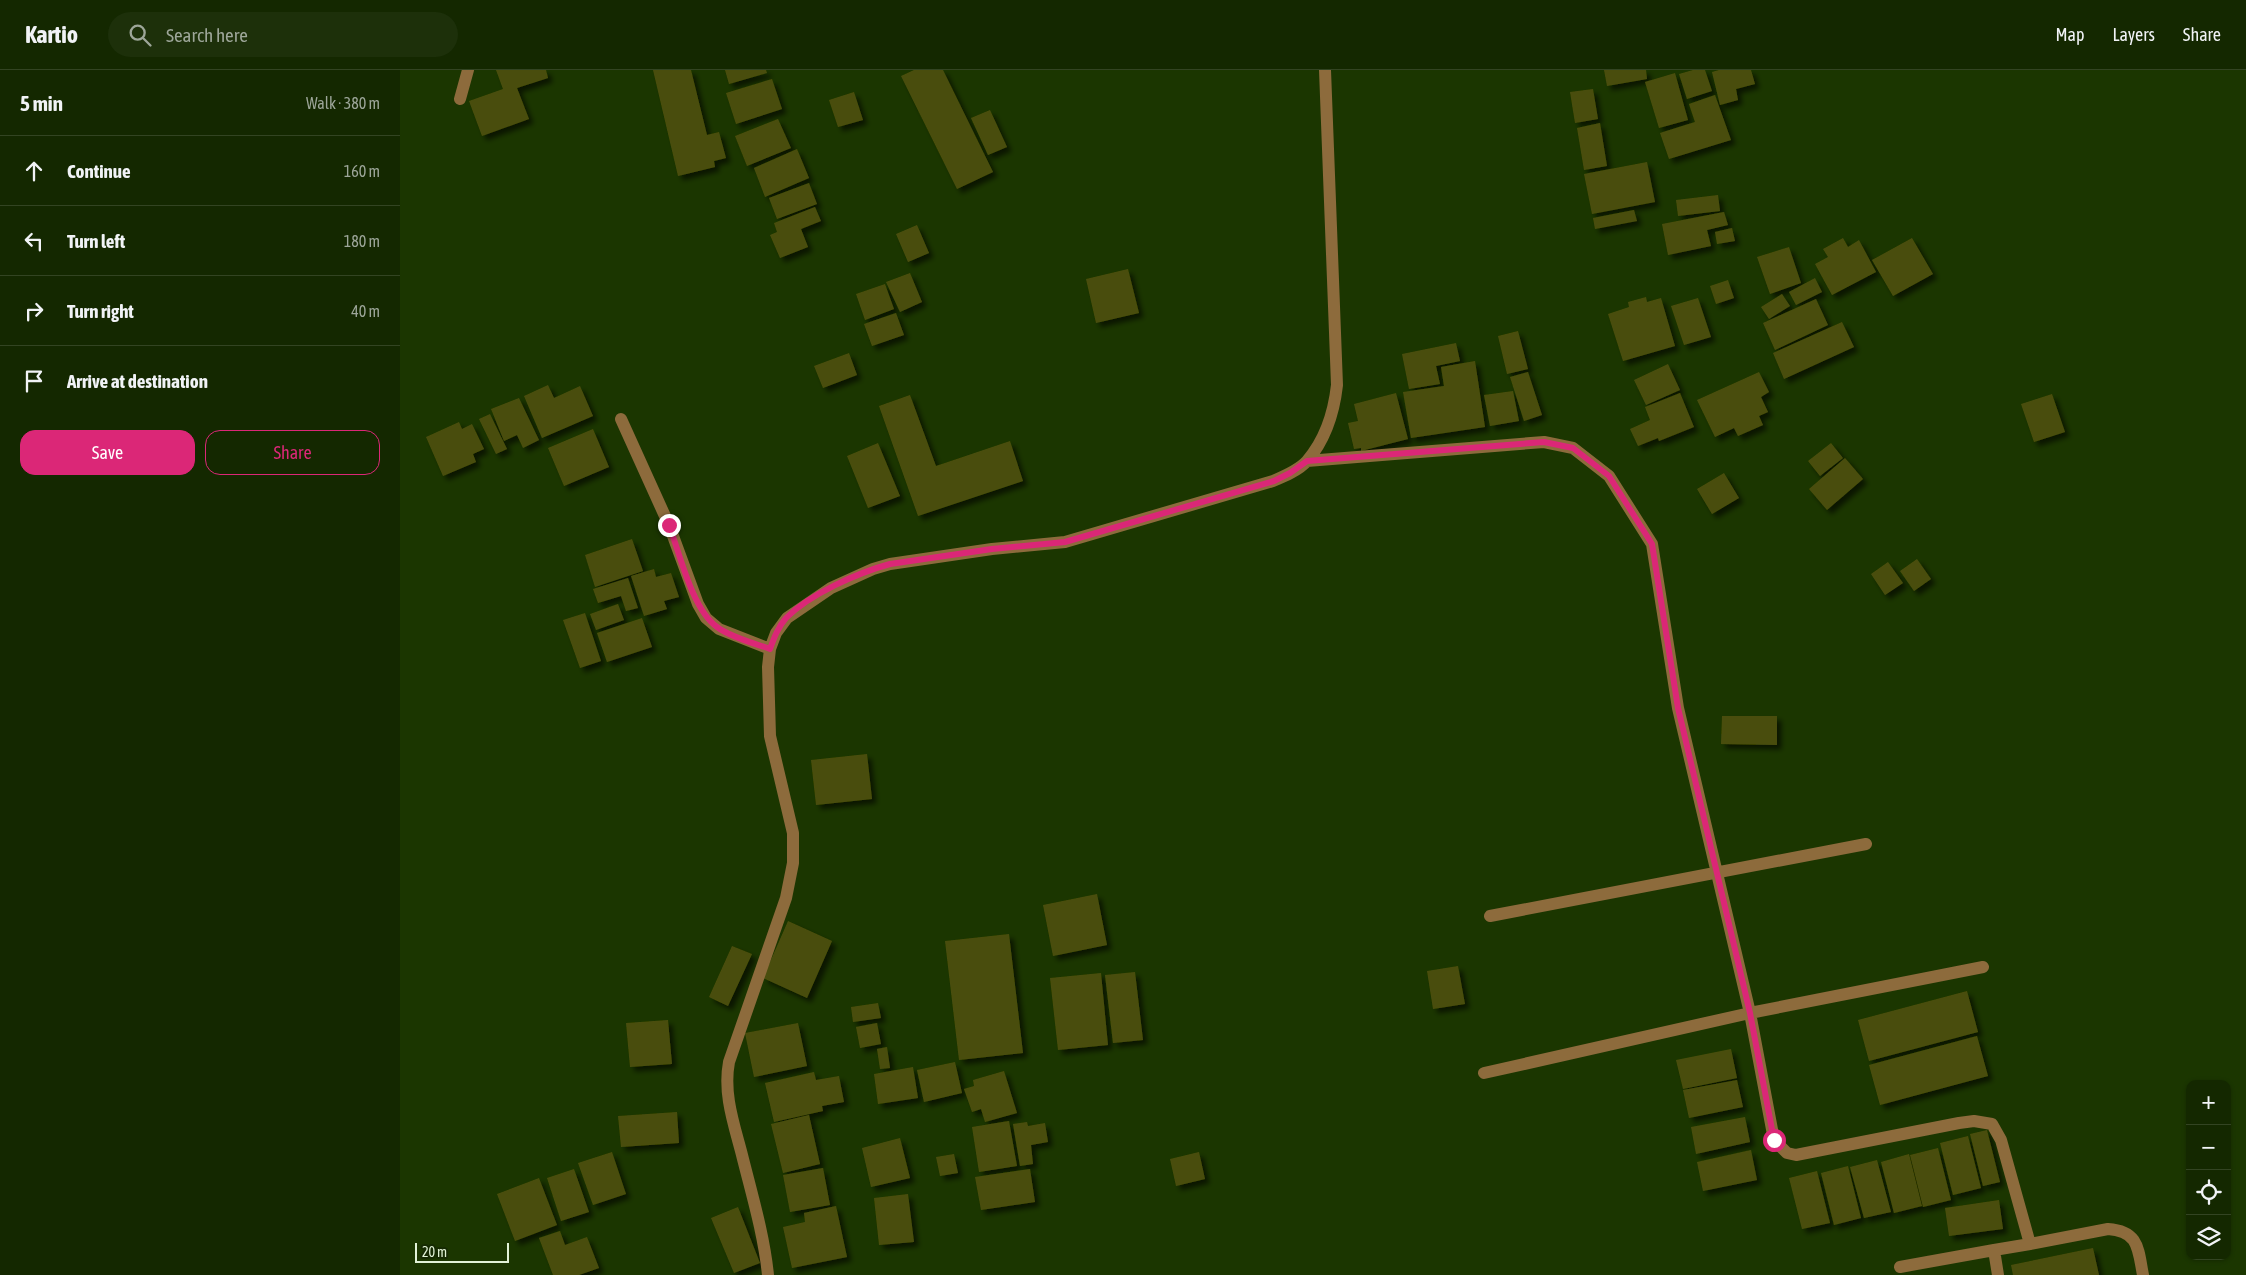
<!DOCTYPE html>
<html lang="en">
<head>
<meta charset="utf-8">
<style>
	:root { --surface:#142800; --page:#1d300a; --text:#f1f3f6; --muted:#9da699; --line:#342; --accent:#db2777 }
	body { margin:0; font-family:"Asap Condensed",sans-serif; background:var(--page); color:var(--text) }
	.controls { position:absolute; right:15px; bottom:15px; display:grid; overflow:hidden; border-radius:10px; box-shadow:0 1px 4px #0004 }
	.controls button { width:45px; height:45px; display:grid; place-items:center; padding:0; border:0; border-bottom:1px solid var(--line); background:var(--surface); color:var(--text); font:25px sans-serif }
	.scale { position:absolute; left:15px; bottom:12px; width:94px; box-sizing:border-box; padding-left:5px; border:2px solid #e1f2d6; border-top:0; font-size:14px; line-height:18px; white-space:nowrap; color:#e1f2d6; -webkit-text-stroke:4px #162a03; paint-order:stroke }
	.stop { position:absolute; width:15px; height:15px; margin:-11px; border:4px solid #db2777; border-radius:50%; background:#fff }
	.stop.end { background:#db2777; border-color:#fff; box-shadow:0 1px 5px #0008 }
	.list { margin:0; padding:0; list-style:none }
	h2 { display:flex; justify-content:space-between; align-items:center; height:65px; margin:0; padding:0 20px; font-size:21px }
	h2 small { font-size:16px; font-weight:400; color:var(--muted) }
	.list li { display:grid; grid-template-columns:32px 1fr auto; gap:15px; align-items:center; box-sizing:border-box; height:70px; padding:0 20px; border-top:1px solid var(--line) }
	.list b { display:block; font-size:19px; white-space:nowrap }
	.list em { font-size:16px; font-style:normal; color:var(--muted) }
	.actions { display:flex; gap:10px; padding:15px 20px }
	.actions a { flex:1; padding:11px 0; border:1px solid var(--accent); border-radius:15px; text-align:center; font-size:18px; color:var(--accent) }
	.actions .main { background:var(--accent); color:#fff }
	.icon { flex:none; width:28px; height:28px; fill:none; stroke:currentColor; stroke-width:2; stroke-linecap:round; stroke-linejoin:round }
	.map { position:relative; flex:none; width:1846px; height:1205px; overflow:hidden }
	header { display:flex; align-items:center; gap:30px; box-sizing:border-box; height:70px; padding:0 25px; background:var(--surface); border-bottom:1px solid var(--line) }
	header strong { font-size:24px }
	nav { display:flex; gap:28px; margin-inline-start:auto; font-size:18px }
	.search { width:350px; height:45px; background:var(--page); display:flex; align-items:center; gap:12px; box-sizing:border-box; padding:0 18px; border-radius:28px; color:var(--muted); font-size:19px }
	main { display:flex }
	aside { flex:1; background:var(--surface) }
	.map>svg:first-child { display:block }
</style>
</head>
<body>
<header>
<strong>Kartio</strong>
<div class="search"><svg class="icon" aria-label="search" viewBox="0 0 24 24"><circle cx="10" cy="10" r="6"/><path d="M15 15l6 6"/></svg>Search here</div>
<nav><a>Map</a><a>Layers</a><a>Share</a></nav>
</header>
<main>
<aside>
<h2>5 min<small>Walk · 380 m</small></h2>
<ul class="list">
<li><svg class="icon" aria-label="ahead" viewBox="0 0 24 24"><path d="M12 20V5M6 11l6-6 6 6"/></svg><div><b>Continue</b></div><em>160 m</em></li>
<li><svg class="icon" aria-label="left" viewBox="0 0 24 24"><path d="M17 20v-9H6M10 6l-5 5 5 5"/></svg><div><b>Turn left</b></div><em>180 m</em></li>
<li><svg class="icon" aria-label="right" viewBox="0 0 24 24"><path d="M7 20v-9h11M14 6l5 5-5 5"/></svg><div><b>Turn right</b></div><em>40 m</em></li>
<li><svg class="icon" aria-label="arrive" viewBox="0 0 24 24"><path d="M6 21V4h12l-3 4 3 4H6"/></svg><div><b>Arrive at destination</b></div></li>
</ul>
<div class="actions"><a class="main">Save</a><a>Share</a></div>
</aside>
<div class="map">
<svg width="1846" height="1205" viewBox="0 0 1846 1205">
	<defs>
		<filter id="shadow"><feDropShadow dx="4.5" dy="4.5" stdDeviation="2.5" flood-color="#0009"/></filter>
	</defs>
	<rect width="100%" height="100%" fill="#1b3600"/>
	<path fill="#4a4e0b" filter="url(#shadow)" d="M96,0H146L148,8L117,18L129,49L82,66L69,31L103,19Z
		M253,0H291L307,65L319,62L326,88L314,91L315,97L278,106Z
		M325,0H366L367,3L329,14Z
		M514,0H543L593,102L557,119L501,6Z
		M1204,0H1246L1247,9L1207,16Z
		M1293,0H1305L1312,21L1287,29L1279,4Z
		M1319,0H1351L1355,14L1336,19L1338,30L1320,35L1312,2Z
		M1275,3L1288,50L1259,58L1245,12Z
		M372,9L382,39L336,54L326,23Z
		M1193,19L1198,49L1175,53L1170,22Z
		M454,22L463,50L438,57L429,30Z
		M1315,25L1331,70L1269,89L1260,63L1295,52L1289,34Z
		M590,40L607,77L588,85L571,48Z
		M378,49L391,78L347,96L335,66Z
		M1200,53L1207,96L1184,100L1177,58Z
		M397,79L409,108L365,127L354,98Z
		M1247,92L1255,132L1192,144L1184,104Z
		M409,113L417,134L377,149L369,128Z
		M1318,125L1320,141L1278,146L1276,130Z
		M415,137L421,151L401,159L408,177L380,188L370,165L377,162L374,153Z
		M1234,140L1237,151L1195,159L1193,148Z
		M1324,142L1328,155L1307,160L1311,176L1268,185L1262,154Z
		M517,155L529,183L508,192L496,164Z
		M1332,158L1335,171L1317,174L1315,162Z
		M1443,168L1448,177L1459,170L1476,202L1432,225L1415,194L1428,187L1423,179Z
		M1512,168L1533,204L1493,226L1472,190Z
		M1389,177L1401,213L1370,224L1357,187Z
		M728,199L739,243L696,253L686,209Z
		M510,203L522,232L500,242L486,212Z
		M1415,208L1422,222L1396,235L1389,222Z
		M1328,210L1334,228L1316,234L1310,216Z
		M485,214L494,239L465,250L456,224Z
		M1382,224L1390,236L1369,249L1361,237Z
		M1246,227L1247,232L1261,228L1275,276L1223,291L1208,244L1229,237L1228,232Z
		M1298,228L1311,267L1284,275L1271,236Z
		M1416,229L1428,255L1375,280L1363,253Z
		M496,243L504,265L472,276L464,254Z
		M1442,252L1454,277L1384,309L1373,283Z
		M1118,261L1128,299L1107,304L1098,266Z
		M1056,273L1060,291L1036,296L1040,314L1009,319L1002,284Z
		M449,283L457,305L423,318L414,296Z
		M1075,291L1085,357L1011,368L1003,322L1044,316L1041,297Z
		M1268,294L1280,320L1246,335L1234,310Z
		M1128,302L1142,345L1124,351L1110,307Z
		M1359,302L1369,322L1361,327L1368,342L1359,346L1363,355L1338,366L1334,358L1315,367L1297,330Z
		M148,315L154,328L180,316L193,346L142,368L124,326Z
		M1113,321L1119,351L1090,356L1084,325Z
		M996,323L1008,369L961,381V378L954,379L948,353L958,351L954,334Z
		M1280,323L1294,357L1259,371L1258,368L1238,376L1230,359L1250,350L1245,337Z
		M1652,324L1665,362L1634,372L1621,334Z
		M510,325L536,396L610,371L623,411L518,446L479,336Z
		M119,328L139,370L123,378L117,365L104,371L91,339Z
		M90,344L107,379L96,384L79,349Z
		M59,352L62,359L72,354L84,379L73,384L76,392L43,406L26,367Z
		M193,359L209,397L164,416L148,378Z
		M478,373L500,426L468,438L447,386Z
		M1431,373L1443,388L1420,406L1408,391Z
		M1445,388L1463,409L1427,440L1409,419Z
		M1324,403L1339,428L1312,444L1297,419Z
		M232,469L243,501L195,517L185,485Z
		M1517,489L1531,509L1514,521L1500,501Z
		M1488,492L1503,513L1485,525L1471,504Z
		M254,499L256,507L271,503L279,527L264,531L267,539L244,546L231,506Z
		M228,508L238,538L226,541L221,526L198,533L193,519Z
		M218,534L224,550L196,560L190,544Z
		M185,543L201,591L180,598L163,550Z
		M242,548L252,577L207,592L197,563Z
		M1322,646H1377V675L1321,674Z
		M467,684L472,729L416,735L411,690Z
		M697,824L707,875L653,886L643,835Z
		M388,851L432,871L407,928L363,908Z
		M609,864L623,983L559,990L545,871Z
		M332,876L352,884L328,936L309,927Z
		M1058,896L1065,934L1033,939L1027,901Z
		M735,902L743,970L713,973L705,905Z
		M701,903L708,975L658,980L650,908Z
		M1567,921L1578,962L1469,991L1458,950Z
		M478,933L481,948L453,952L451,937Z
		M268,950L272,994L230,997L226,953Z
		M398,953L407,996L354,1007L345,963Z
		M477,953L481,974L460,978L456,957Z
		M1577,966L1588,1006L1480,1035L1469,995Z
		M487,977L490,998L480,999L477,979Z
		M1331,979L1337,1008L1283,1019L1276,990Z
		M555,992L562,1023L524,1032L517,1000Z
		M513,997L518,1028L478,1034L474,1004Z
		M604,1001L617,1043L585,1052L581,1039L572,1042L564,1019L574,1016L573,1010Z
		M414,1002L416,1010L439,1006L444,1032L422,1036L423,1041L374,1052L365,1013Z
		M1337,1010L1343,1037L1289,1048L1283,1020Z
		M277,1042L279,1073L221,1077L218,1046Z
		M409,1045L420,1094L383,1103L371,1054Z
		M1345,1047L1350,1072L1296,1084L1291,1057Z
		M609,1051L617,1096L579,1102L572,1057Z
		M627,1052L628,1056L645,1053L648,1072L631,1075L633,1094L620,1096L613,1054Z
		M1587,1060L1600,1112L1583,1116L1570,1064Z
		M1568,1066L1581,1118L1553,1125L1540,1073Z
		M500,1068L510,1108L471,1117L462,1078Z
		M1538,1078L1551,1130L1523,1137L1510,1085Z
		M1351,1080L1357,1110L1303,1121L1297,1092Z
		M212,1082L226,1124L193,1135L178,1093Z
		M799,1082L805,1109L776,1116L770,1089Z
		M554,1084L558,1103L540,1106L536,1087Z
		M1509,1084L1522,1136L1494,1143L1481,1092Z
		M1477,1090L1491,1142L1464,1148L1450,1097Z
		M1448,1096L1461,1148L1434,1155L1421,1103Z
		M423,1098L430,1135L390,1142L383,1105Z
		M174,1099L189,1142L161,1151L147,1108Z
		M630,1099L635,1132L581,1140L575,1107Z
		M1417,1101L1430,1153L1402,1159L1389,1108Z
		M139,1108L157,1155L115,1171L97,1124Z
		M508,1124L514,1172L479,1175L474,1128Z
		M1599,1130L1603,1159L1549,1166L1545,1138Z
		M436,1136L447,1187L392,1198L383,1157L405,1152L404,1143Z
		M338,1137L360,1193L334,1203L311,1148Z
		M160,1161L165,1175L187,1167L199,1198L179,1205H153L139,1168Z
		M1693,1178L1699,1205H1613L1611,1195Z"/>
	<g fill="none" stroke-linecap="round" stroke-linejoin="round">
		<path stroke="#8d6b3c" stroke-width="12" d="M60,29L68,0
			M221,349L269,455L298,534L306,548L319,559L370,579
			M907,391L1144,372L1173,378L1209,406L1252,474L1278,638L1350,943L1374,1070L1387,1083L1396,1085L1559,1053L1574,1051L1592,1054L1601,1070L1630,1174L1594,1180L1598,1205
			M1090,846L1466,774
			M1084,1003L1350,943L1583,897
			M1630,1174L1708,1159C1739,1161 1738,1179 1743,1205
			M1500,1197L1594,1180
			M368,1205C364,1165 352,1125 342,1085C334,1054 323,1024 329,992L386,828L393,793V763L370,666L368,597L370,579L376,563L387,548L431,518L473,499L490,494L592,479L665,472L873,411C885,406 899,400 907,391C925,370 934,342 937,315L925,0"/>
	</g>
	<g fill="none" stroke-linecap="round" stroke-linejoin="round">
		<path stroke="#db2777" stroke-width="6" d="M269,455C280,484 292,539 317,557C332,568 354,573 370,579C374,568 378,557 386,548C410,524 457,503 490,494L592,479L665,472L874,411L890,403L907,391L1144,372L1173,378L1209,406L1252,474L1278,638L1350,943L1374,1070"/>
	</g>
</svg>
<div class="controls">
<button>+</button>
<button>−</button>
<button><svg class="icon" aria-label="locate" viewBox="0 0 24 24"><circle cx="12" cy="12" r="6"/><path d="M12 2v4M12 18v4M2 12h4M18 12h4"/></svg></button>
<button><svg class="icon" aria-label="layers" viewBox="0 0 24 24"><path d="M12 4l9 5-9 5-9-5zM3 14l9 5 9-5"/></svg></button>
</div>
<div class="scale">20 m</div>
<div class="stop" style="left:1374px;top:1070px"></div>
<div class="stop end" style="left:269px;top:455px"></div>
</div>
</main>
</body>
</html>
